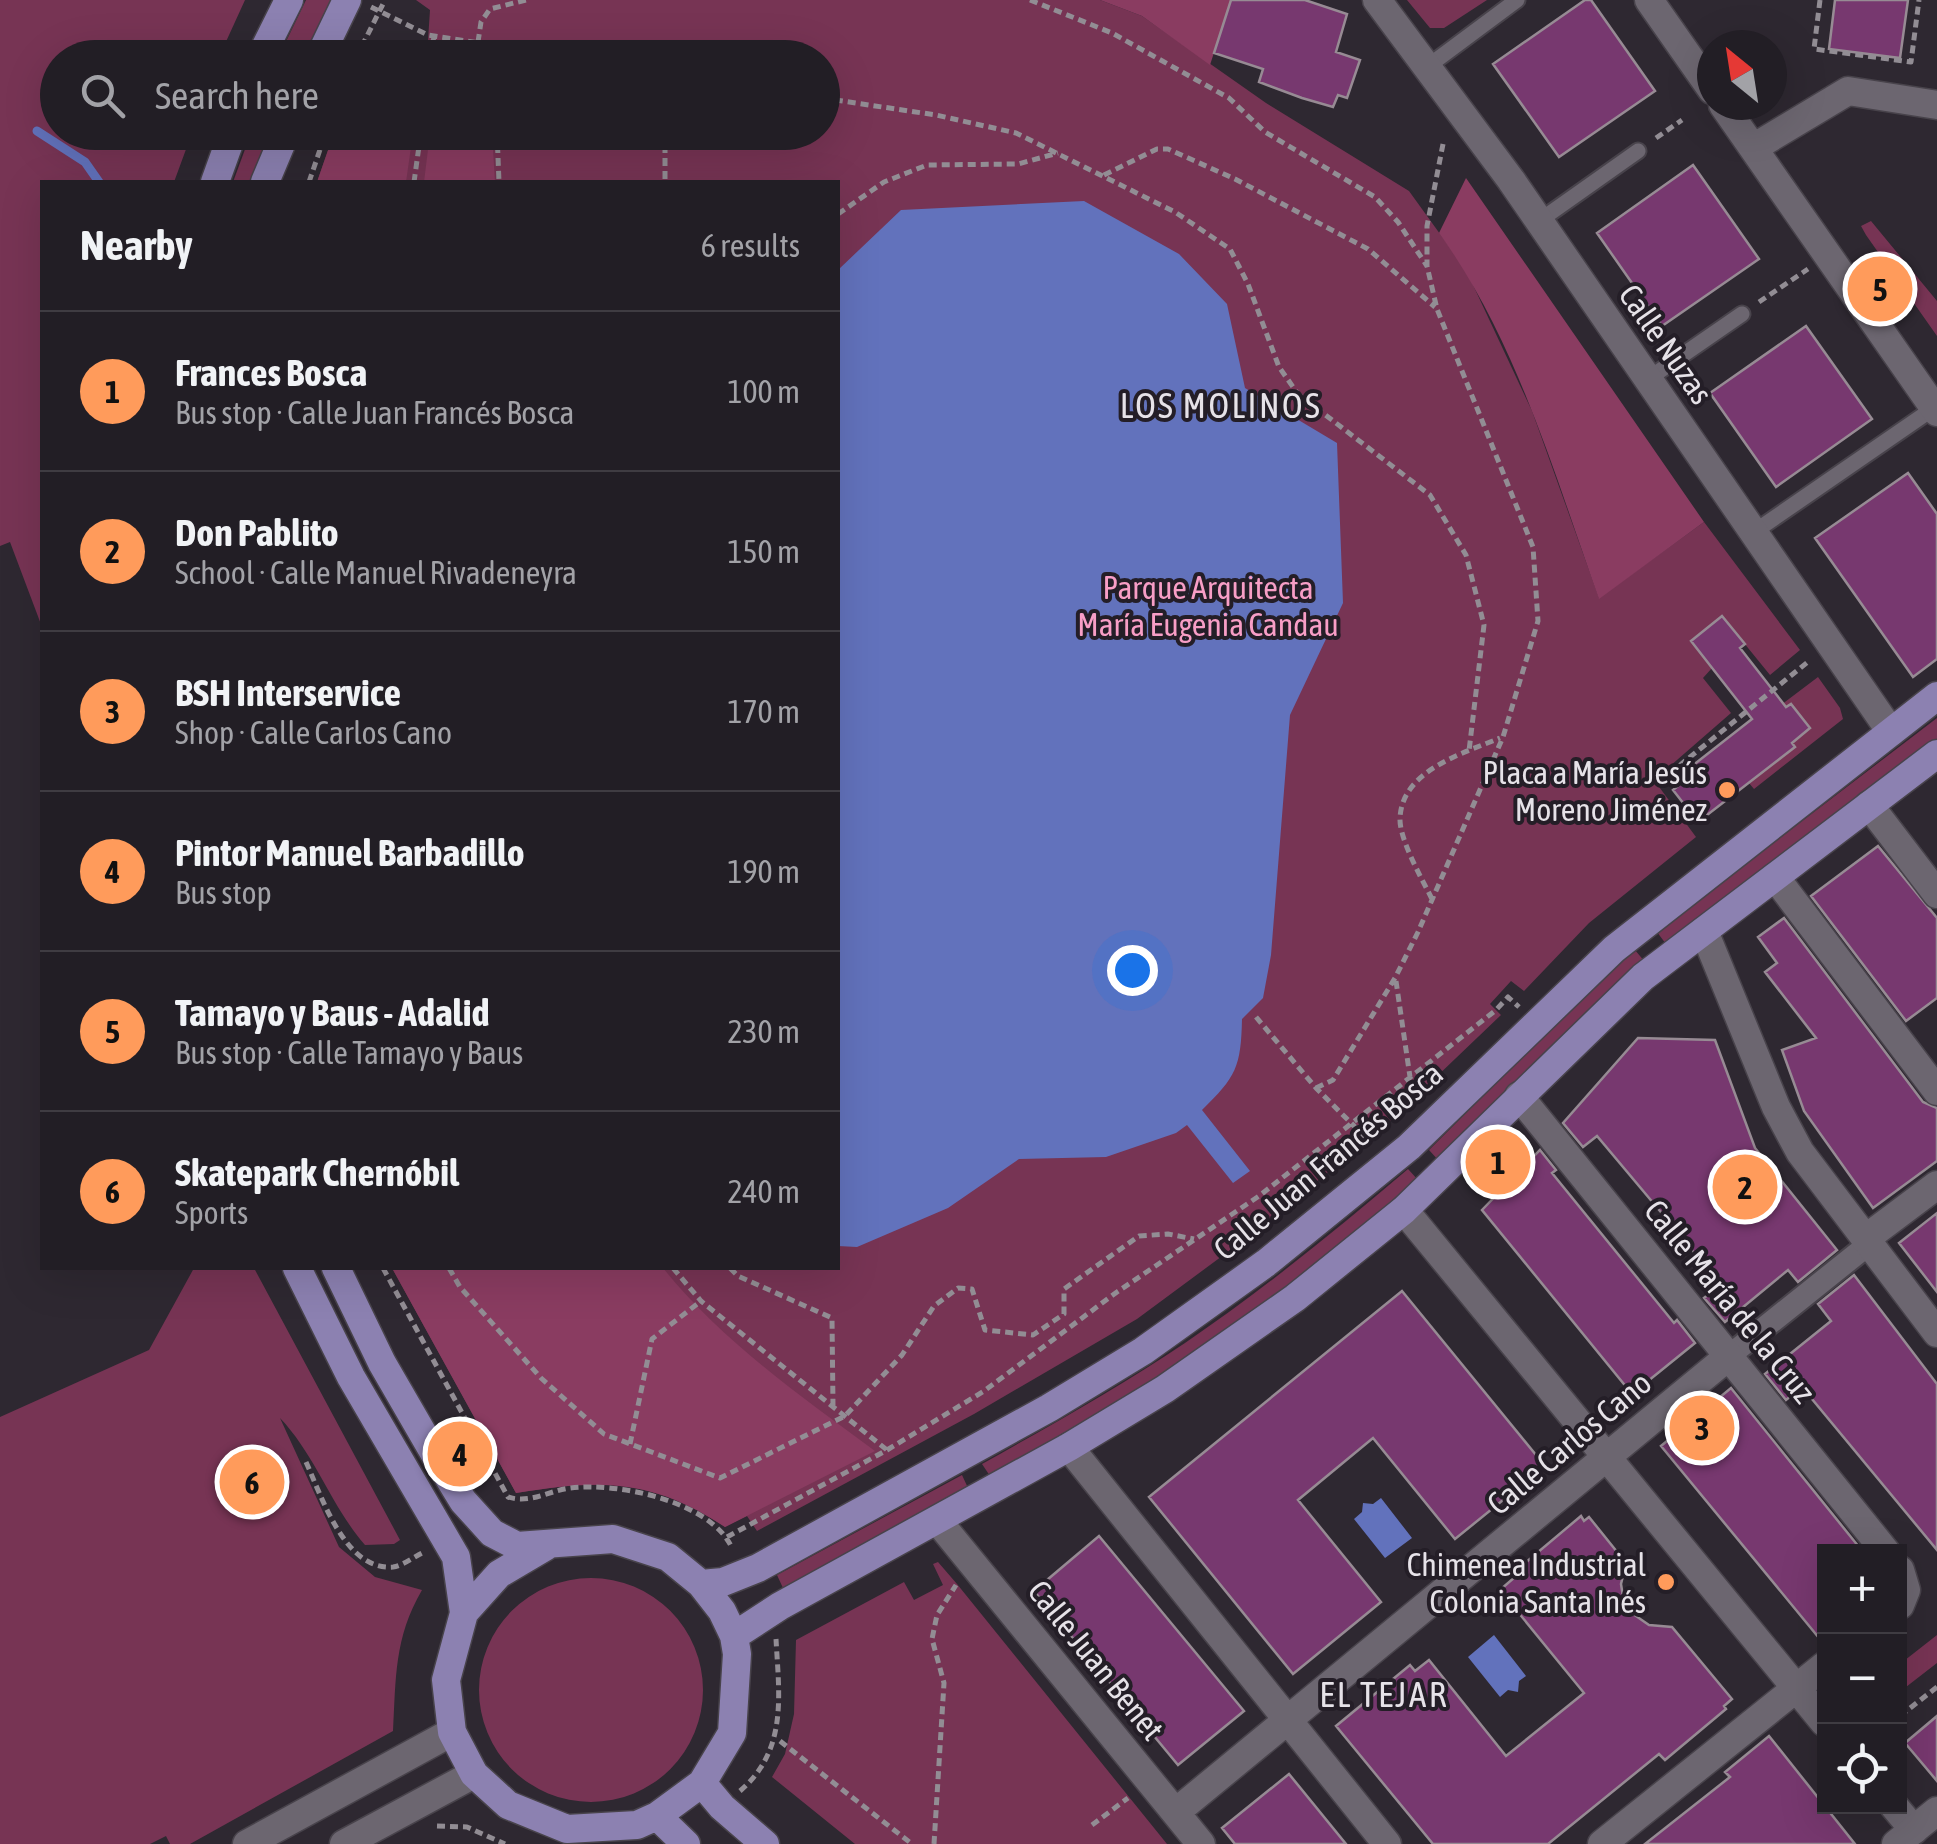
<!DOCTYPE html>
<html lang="en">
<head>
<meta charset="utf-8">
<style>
	:root { --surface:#221e25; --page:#2a272d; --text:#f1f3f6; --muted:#a2a2a7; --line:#3f3c42; --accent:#ff9b5b }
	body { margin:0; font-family:"Asap Condensed",sans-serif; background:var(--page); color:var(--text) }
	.controls { position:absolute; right:30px; bottom:30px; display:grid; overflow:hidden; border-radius:0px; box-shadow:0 10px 40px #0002 }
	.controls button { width:90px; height:90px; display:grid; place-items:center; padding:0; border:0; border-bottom:2px solid var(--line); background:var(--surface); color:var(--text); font:50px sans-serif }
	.compass { position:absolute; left:1697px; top:30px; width:90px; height:90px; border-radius:50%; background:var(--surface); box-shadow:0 10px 40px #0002; rotate:330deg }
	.you { position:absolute; left:1132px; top:970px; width:35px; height:35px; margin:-25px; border:8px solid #fff; border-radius:50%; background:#1a73e8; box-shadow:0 0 0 15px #1a73e833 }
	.badge { display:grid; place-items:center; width:65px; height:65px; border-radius:50%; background:var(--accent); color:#111; font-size:32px; font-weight:700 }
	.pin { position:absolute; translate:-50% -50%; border:5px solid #fff; box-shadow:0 2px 10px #0006 }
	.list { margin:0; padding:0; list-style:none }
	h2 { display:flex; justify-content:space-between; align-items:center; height:130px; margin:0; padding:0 40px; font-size:42px }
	h2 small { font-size:32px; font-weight:400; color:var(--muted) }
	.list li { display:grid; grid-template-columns:65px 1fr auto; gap:30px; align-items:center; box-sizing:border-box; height:160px; padding:0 40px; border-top:2px solid var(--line) }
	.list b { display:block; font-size:38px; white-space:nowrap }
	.list p { margin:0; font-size:32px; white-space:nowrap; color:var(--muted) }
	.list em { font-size:32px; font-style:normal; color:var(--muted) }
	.icon { flex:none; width:55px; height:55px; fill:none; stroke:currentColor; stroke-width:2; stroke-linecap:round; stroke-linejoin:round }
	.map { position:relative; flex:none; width:1937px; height:1844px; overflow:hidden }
	.search { position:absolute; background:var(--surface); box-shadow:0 10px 40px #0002; left:40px; top:40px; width:800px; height:110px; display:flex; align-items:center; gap:25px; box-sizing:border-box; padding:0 35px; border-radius:55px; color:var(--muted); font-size:38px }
	.panel { position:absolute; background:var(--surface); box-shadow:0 10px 40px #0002; left:40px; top:180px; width:800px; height:1090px; border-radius:0px }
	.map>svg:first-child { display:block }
</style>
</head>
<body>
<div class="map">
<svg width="1937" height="1844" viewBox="0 0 1937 1844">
	<rect width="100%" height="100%" fill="#2e2831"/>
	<path fill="#773454" d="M0,0H245L219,57L58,58V132L192,133L174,182H42V627L10,542L0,546Z
		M306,0H336L304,57L278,58Z
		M416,0H1100L1142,16L1266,103L1409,191L1466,270L1532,411L1599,598L1704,522L1800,650L1770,675L1722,616L1691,640L1712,668L1703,678L1731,713L1654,780L1696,837L1589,923L1524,991L1511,981L1490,1004L1501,1015L1387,1124L1256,1231L1137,1319L974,1414L757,1531L747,1516L725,1527C652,1478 600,1479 516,1493L392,1268H838V182H317L334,133L822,132V58L414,57L428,40L430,10Z
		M1407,0H1487L1444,28H1430Z
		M251,133H272L252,182H233Z
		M1871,221L1937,301V336L1866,235L1861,226Z
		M1818,677L1840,708L1843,719L1754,789L1749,783L1794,747L1792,743L1810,729L1791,704L1772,718L1769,714Z
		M1937,718V739L1666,944L1657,932Z
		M1635,950L1645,962L1439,1161L1429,1150L1572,1007Z
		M1408,1169L1418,1180C1347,1242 1273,1302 1194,1355C1129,1399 1059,1437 990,1476L982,1464C1051,1425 1120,1387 1185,1343C1263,1290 1336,1230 1408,1169Z
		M194,1268H254L400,1540L394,1544L365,1545C331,1506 316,1456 280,1418L339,1547L375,1577L422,1590C394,1638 396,1678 393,1731L190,1844H170L166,1836L150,1844H0V1417L149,1350Z
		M962,1475L968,1488L783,1588L777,1575Z
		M938,1562L957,1584L1167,1844H855L772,1777L785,1754L794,1714L796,1640L904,1582L914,1600L943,1585L933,1564Z
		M479 1690a112 112 0 1 1 224 0a112 112 0 1 1-224 0Z
		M1937,1635V1663L1906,1687L1900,1677V1664Z"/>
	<path fill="#8a3c61" d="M1100,0H1231L1210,65L1142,16Z
		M334,133H413L406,182H317Z
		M430,133H492L495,182H424Z
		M1466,178L1704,522L1599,599C1555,476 1516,339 1439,233Z
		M392,1268H663C721,1340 800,1396 875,1451L725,1527C652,1478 600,1479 516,1493Z"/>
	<path fill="#6272bc" d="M1084,201L1179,254L1227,304L1245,388L1337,443L1343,603L1290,715L1271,955L1263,998L1242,1019C1241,1067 1236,1077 1202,1110L1250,1171L1233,1183L1187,1125L1176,1133L1106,1157L1019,1159L948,1208L857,1247L838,1246V270L901,210Z
		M1381,1498L1412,1538L1385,1558L1354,1519L1362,1512L1363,1503L1373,1504Z
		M1494,1635L1526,1676L1519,1681L1518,1692L1508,1690L1500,1697L1468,1657Z"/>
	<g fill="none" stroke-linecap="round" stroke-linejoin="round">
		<path stroke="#6272bc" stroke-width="9" d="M37,131L85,162L99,182"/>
	</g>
	<path fill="#77386f" stroke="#978b94" stroke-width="2.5" d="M1231,0H1305L1347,14L1336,52L1360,60L1347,98L1338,95L1333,107L1302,98L1259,82L1263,69L1214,53Z
		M1585,0H1591L1655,91L1559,157L1493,64Z
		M1835,0H1908L1900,58L1829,49Z
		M1693,165L1759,259L1662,326L1597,233Z
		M1806,326L1872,419L1776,487L1710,393Z
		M1908,473L1937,514V659L1913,677L1815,538Z
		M1722,616L1745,644L1740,648L1786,707L1791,704L1810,728L1792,743L1795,747L1698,822L1673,790L1682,783L1678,777L1752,719L1691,641Z
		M1878,846L1937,918V998L1906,1021L1811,896Z
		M1784,918L1923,1102L1937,1108V1161L1873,1208L1804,1111L1782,1050L1816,1038L1765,972L1777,963L1758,937Z
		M1638,1038L1715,1040L1755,1148L1837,1250L1798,1282L1788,1270L1725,1322L1704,1298L1720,1285L1665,1217L1597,1136L1583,1147L1563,1123Z
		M1540,1150L1556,1170L1552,1173L1674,1323L1677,1320L1695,1343L1632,1394L1482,1210Z
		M1937,1213V1292L1899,1243Z
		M1854,1275L1937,1384V1550L1802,1387L1786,1400L1765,1374L1831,1321L1818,1304Z
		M1402,1291L1545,1466L1455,1539L1373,1438L1298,1500L1381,1602L1293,1674L1149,1497Z
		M1731,1388L1863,1552H1824V1644L1661,1446Z
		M1581,1516L1584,1521L1589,1517L1626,1563L1621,1584L1623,1597L1633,1614L1649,1625L1672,1627L1732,1699L1724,1706L1726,1709L1665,1760L1659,1754L1548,1844H1433L1336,1726L1410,1665L1415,1671L1429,1660L1506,1756L1584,1693L1500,1590L1515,1577L1512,1574Z
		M1099,1536L1244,1711L1178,1765L1034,1591Z
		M1937,1716V1781L1905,1743Z
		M1769,1736L1855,1844H1645L1730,1777L1725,1772Z
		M1289,1774L1346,1844H1235L1222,1828Z"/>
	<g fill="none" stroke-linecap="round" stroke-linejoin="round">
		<g stroke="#48434b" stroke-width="19">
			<path id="service" d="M1427,67L1517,0
				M1539,221L1638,151
				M1648,379L1742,314
				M1754,532L1934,408"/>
		</g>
		<g stroke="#48434b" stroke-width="26">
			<path id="pedestrian" d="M1729,1356L1869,1244"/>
		</g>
		<g stroke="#48434b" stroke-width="31">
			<path id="minor" d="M1377,0L1511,180L1891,732
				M1649,0L1712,90
				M1723,105L1937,412
				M1753,148L1848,91L1937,105
				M1869,805L1937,894
				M1775,877L1937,1091
				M1704,931L1776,1107L1800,1152L1937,1333
				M1519,1096L1886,1552
				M1404,1210L1824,1722
				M1865,1239L1937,1185
				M1069,1447L1387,1844
				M937,1520L1201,1844
				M1900,1570L1906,1590L1900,1605
				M1894,1806L1914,1830
				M1176,1812L1729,1356
				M1602,1844L1824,1666"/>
		</g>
		<g stroke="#48434b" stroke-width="31">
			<path id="secondary" d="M247,1844L452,1732
				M344,1844L474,1774
				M1896,1844L1937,1811"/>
		</g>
		<g stroke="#48434b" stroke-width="31">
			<path id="primary" d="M260,58L289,0
				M319,58L347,0
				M215,182L233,132
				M265,182L286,132
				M297,1268L351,1377L456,1557L464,1613
				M336,1268L382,1363L441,1465L463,1501L492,1533L517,1546L613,1539L668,1557L701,1584L722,1611L734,1636L737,1654L732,1733L702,1783L657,1816L637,1825L567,1829L508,1805L474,1774L452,1732L446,1680L464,1613L499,1574L550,1544
				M701,1584L723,1582L758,1568L1049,1408L1143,1351L1266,1263L1409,1147L1614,949L1937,696
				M734,1636L780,1606L1069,1447L1165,1389L1295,1298L1404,1210L1643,977L1937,754
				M702,1783L722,1807L765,1844
				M657,1816L686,1844"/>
		</g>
		<path stroke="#928d94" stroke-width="5" stroke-dasharray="8 5" stroke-linecap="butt" d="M1030,0L1112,33L1229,98L1265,132L1375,197L1398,222L1427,266
			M1820,0L1814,49L1911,62L1919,0
			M371,7L428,35L575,58
			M478,42L481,22L490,9L526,0
			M356,58L385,0
			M430,58L434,36
			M822,98L936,115L1016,133L1175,212L1230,249L1248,284L1279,367L1298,394L1430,495L1466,555L1484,625L1469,751
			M497,132L499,182
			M665,132V182
			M1656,138L1682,120
			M1104,175L1157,149H1168L1235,179L1368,249L1435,307
			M309,182L326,132
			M414,182L421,132
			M838,214L884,182L927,165L1018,164L1058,153
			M1759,302L1808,269
			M1669,774L1809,661
			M1432,899C1422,879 1399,839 1400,818C1402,770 1464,753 1500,738
			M1396,981L1410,1077
			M1256,1017L1316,1088L1370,1142
			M1316,1088L1333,1080L1395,978L1418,932L1503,737L1538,621L1533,547L1437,309L1427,266V226L1444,139
			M383,1268L508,1497C530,1504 548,1491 570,1488C617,1482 711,1501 732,1548
			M449,1268L460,1287L541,1378L604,1434L720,1478L845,1416L902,1355L934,1306L958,1288L972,1289L985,1330L1033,1335L1064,1314V1289L1139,1236L1168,1234L1194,1239
			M673,1268L701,1301L887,1450
			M730,1268L738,1276L832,1318L833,1406
			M630,1444L652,1339L701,1301
			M306,1462C322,1497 345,1571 393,1567C402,1566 414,1557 422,1553
			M727,1537L887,1450L984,1391L1117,1292L1259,1196L1496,1010L1508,997L1519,1007
			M1900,1716L1937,1687
			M780,1741L912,1844
			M740,1791C788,1750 779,1695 776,1639
			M1092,1825L1128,1798
			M437,1826L467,1827L505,1844
			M934,1844L944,1683L932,1639L937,1615L956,1585"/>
		<use href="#service" stroke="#6c6670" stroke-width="15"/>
		<use href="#pedestrian" stroke="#6c6670" stroke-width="22"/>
		<use href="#minor" stroke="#6c6670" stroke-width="28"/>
		<use href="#secondary" stroke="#6c6670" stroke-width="28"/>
		<use href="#primary" stroke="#8c81b1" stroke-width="28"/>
	</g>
	<g fill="#ff9b5b" stroke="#241e27" stroke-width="4">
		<circle cx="1727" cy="790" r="10"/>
		<circle cx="1666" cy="1582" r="10"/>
	</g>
	<g text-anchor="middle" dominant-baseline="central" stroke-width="8" stroke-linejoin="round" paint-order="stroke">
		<g font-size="32" fill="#e6e2e8" stroke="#241e27">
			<text transform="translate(1666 344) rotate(55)">Calle Nuzas</text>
			<text transform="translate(1328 1161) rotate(-40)">Calle Juan Francés Bosca</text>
			<text transform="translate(1730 1301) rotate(51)">Calle María de la Cruz</text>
			<text transform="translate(1569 1443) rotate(-40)">Calle Carlos Cano</text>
			<text transform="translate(1096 1660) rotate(51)">Calle Juan Benet</text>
		</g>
		<g font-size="32" fill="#f89ec6" stroke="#241e27">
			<text x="1208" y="587">Parque Arquitecta<tspan x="1208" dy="37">María Eugenia Candau</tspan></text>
		</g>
		<g font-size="32" fill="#e6e2e8" stroke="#241e27" text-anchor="end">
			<text x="1707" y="772">Placa a María Jesús<tspan x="1707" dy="37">Moreno Jiménez</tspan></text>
			<text x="1646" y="1564">Chimenea Industrial<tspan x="1646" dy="37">Colonia Santa Inés</tspan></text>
		</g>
		<g font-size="35" letter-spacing="2.5" fill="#e6e2e8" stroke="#241e27">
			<text x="1221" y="405">LOS MOLINOS</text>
			<text x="1384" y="1694">EL TEJAR</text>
		</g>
	</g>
</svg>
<div class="controls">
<button>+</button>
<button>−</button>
<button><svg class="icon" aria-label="locate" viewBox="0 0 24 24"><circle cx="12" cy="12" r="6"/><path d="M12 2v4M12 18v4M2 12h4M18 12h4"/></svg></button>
</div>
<svg class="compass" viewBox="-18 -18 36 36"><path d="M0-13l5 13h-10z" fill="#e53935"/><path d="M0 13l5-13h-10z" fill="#a2a2a7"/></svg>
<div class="you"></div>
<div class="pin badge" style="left:1498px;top:1162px">1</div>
<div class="pin badge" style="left:1745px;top:1187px">2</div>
<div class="pin badge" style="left:1702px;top:1428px">3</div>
<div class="pin badge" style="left:460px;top:1454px">4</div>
<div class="pin badge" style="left:1880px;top:289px">5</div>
<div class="pin badge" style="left:252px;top:1482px">6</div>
<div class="search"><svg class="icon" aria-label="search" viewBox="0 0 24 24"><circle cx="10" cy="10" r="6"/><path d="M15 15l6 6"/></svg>Search here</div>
<section class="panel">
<h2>Nearby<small>6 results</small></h2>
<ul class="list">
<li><span class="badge">1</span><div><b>Frances Bosca</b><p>Bus stop · Calle Juan Francés Bosca</p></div><em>100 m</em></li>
<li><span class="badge">2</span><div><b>Don Pablito</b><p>School · Calle Manuel Rivadeneyra</p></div><em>150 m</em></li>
<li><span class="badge">3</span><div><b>BSH Interservice</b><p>Shop · Calle Carlos Cano</p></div><em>170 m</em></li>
<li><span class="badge">4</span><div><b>Pintor Manuel Barbadillo</b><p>Bus stop</p></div><em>190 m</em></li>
<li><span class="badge">5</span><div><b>Tamayo y Baus - Adalid</b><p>Bus stop · Calle Tamayo y Baus</p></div><em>230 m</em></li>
<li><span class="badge">6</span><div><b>Skatepark Chernóbil</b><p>Sports</p></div><em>240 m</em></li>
</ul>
</section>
</div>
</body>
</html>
